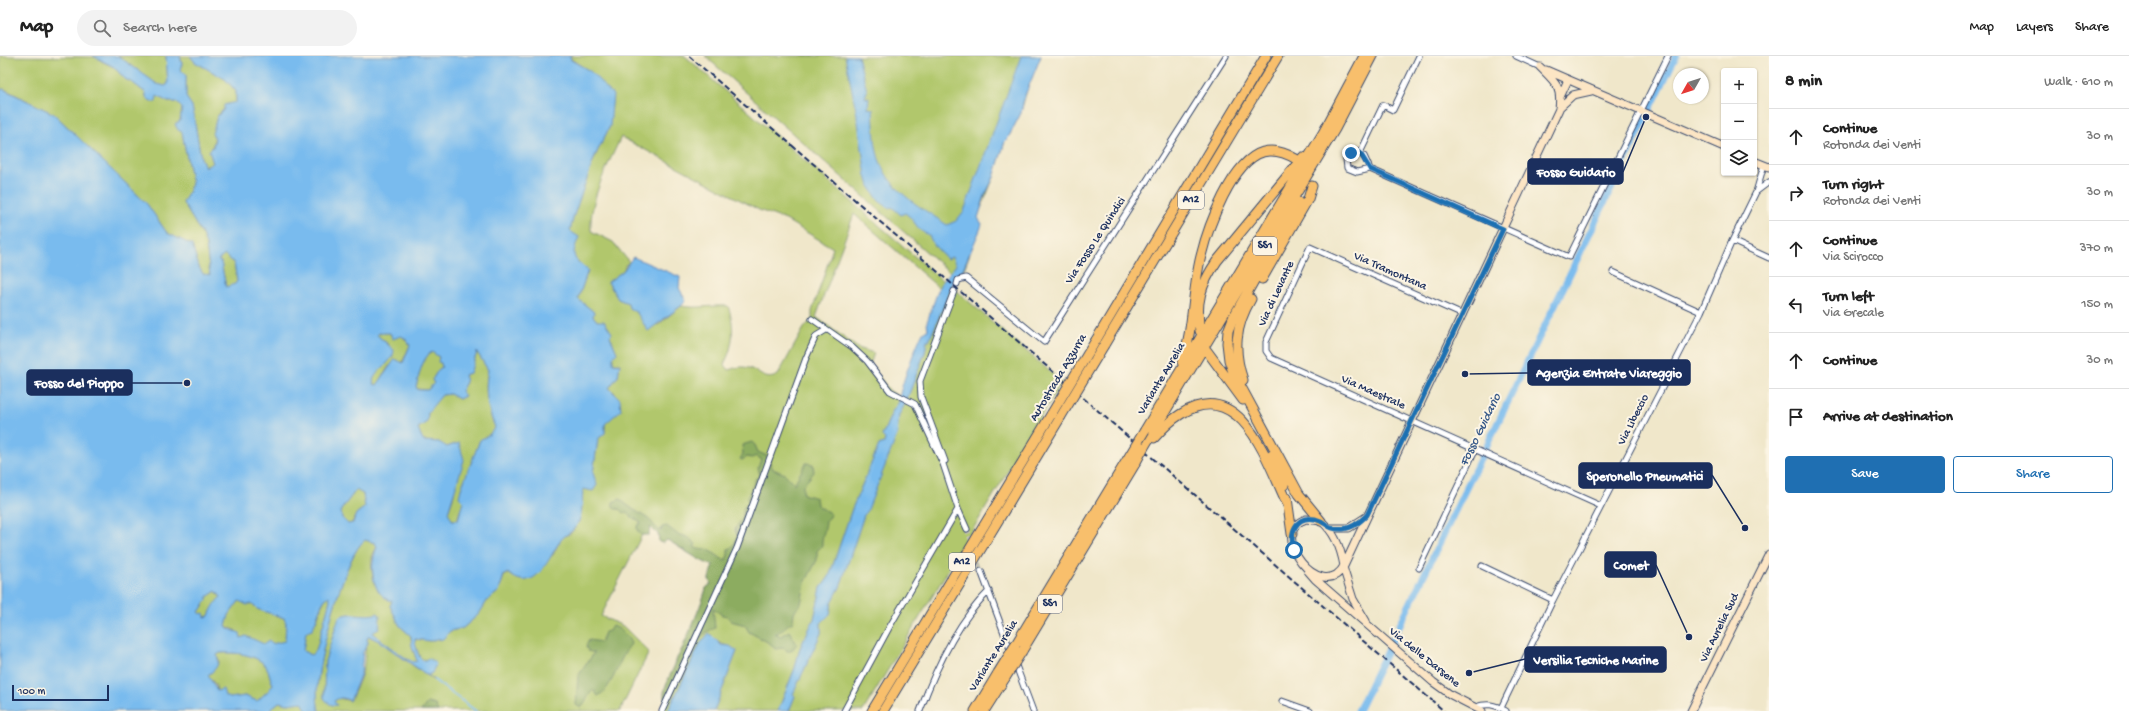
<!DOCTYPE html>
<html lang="en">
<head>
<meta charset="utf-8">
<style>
	:root { --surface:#fff; --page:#f2f2f2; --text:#222; --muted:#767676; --line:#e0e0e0; --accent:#1f6fb2 }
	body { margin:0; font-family:"Gochi Hand",sans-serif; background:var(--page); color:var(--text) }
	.controls { position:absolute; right:12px; top:12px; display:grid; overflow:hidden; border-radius:4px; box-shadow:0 1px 3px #0004 }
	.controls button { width:36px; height:36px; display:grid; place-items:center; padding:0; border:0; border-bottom:1px solid var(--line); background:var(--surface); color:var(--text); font:20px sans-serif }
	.compass { position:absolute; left:1673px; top:12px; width:36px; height:36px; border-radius:50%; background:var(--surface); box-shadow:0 1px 3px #0004; rotate:231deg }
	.scale { position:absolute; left:12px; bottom:10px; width:97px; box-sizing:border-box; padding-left:4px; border:2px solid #1b2f5e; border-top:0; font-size:11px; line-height:14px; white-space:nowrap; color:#1b2f5e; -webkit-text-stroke:3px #fcf5e5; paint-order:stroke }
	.stop { position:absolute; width:12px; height:12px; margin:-9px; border:3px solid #1f6fb2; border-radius:50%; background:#fff }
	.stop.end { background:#1f6fb2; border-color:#fff; box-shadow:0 1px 4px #0008 }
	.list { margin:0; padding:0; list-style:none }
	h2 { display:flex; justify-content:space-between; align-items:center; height:52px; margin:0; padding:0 16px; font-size:17px }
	h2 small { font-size:13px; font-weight:400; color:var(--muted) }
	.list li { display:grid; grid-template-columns:26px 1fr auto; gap:12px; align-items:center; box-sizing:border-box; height:56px; padding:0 16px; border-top:1px solid var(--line) }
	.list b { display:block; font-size:15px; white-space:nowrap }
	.list p { margin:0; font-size:13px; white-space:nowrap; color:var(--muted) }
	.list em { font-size:13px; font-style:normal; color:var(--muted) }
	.actions { display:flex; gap:8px; padding:12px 16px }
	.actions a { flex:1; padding:9px 0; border:1px solid var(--accent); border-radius:4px; text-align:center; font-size:14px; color:var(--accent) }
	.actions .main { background:var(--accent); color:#fff }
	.icon { flex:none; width:22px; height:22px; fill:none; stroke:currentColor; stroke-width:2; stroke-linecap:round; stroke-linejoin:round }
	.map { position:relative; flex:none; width:1769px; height:655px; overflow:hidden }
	header { display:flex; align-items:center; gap:24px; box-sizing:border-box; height:56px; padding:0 20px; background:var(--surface); border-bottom:1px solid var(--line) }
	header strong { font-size:19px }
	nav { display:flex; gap:22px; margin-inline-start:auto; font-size:14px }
	.search { width:280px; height:36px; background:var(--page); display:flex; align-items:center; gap:10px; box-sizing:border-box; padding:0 14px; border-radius:22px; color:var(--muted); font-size:15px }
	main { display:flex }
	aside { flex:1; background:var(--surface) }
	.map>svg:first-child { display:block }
</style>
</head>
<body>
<header>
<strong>Map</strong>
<div class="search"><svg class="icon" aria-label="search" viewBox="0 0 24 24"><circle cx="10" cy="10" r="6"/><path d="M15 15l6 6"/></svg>Search here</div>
<nav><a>Map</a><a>Layers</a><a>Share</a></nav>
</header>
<main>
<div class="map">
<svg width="1769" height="655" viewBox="0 0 1769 655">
	<rect width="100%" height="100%" fill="#fcf5e5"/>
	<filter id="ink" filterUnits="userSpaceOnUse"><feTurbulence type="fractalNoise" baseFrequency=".025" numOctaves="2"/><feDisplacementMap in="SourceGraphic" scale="8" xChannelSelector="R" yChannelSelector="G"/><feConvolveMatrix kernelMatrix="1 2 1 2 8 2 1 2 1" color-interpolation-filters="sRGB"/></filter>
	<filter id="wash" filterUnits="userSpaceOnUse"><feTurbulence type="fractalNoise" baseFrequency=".012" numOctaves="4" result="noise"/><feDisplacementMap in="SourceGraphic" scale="16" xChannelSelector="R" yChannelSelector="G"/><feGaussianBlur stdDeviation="0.9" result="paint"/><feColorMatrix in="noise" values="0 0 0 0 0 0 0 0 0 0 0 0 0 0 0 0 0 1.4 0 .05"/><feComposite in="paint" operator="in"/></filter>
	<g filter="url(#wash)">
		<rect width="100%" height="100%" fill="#f0e7ca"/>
		<path fill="#b1c76c" stroke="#667b65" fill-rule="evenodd" d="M0,0L97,1L101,5L114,11L125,23L133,27L146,37V42L156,41L157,40L168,46H176L182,52L180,65L175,68L182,76L192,128L183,147L202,178L206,189L210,220L203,218L199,211L192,189L167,177L147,148L54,58L4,33L0,34Z
			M118,0H166L168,27L165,30L157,28Z
			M180,0H190L195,6L225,23L236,35V46C230,50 223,53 218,59C211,70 219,85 209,95L213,107L205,111L201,102L192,50L186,41V19L180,13L182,8Z
			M570,0H685L943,225L939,232L854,158L816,261L858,292L874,297L870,309L890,335L898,340V349L893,354L882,380L885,383L884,387L879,389L852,453L829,521L821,532L814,563L800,592L795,612L778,655H714L737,595C730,589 722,590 715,584L700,588L668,655H662L667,644L664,641C663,629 674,615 677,602C680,600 706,538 706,532L711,528L709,523L713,509C704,509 656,477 647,469L601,560L623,570L649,596L620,655H319C316,642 317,629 319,616C323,589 345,498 365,484L375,487L377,491C375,495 372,499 372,503C370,518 376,541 392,545L390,550L400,570L411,580L412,590L417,605L413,606L407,603L372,577L371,560L350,558L339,561L325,605L324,642L337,649L333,645L339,642L350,645C355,635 362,620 364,609C365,600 364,595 368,587L367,583L369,580L379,585L433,624L428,619L426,604L420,602L415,588V583L430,585L450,575L463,572L479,558L487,545L499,535L504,520L553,499L561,482L571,477L579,466L583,433L593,417L598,383L605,377V368L615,337L609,332L618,320L620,307H613V301L617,297L610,280L593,260L594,256L578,243L588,214C572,202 571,200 578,181L570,175C578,138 593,103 610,70L589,15L571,3ZM621,81L759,154L786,164L833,192L812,255V263L804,272L778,319C759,330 757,302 729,314L724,308C734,290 735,269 728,250C712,249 697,253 681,250L658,269L629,252L628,247L618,243L608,226L623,215L626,208L630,207L613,186L591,175C589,143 608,109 621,81Z
			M705,0H1041L1028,30L1021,56L1008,82L1005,85L994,121L977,162L981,168L963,216L956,222Z
			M225,199L234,207L237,225L235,228L226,231L221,206L218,204Z
			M951,230L1062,326L863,655H789L795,640L793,638L821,577V567L830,558L832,546L840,531L864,459L867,456L901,352L906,346L925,296L927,285H929Z
			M379,277H390L391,280L401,279L410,289L402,307L398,305L388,311L378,329L374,328L373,324L375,317L393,301L388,288L377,279Z
			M432,296L439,301L442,311L438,314L432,324L434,327L428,334L418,333L416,331C419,320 421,302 432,296Z
			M477,296L488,314C484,333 487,353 495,371L490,378L480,384L461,433L463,445L457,464H451L448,456L454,439L459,387L446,391L439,386L423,385L418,372L427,366L428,355L442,339L450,338L459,343L465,340L461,335L466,326L464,319L470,317Z
			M356,434H359L363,438L365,451L356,458L352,467L348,468L342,462L341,454Z
			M216,535L221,542C217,545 210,556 209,560L205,561L199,556C202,552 205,546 207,541Z
			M329,539L330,544L316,595L311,599L303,595L306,575C322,568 317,549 329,539Z
			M239,545L252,548L257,553L284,562L286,567L285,586L272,588L269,585L264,589L241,582L235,574L226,570L229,559Z
			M220,597C235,596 256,598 266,610C270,616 269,622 273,628L270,634L257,645L245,640L230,642L225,640L224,637L217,635L216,630L208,619L213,615L219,606L217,599Z
			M302,645L307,655H268L279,646L288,648Z"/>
		<path fill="#8cac60" stroke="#546e5f" d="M752,386L755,389L758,396L767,400L773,413L785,418L794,428L806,407L813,408L814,416L803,430V438L816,442L817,449L831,458L830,461L826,465C826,474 821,481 822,490L817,495V504L805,527L801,548L794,556L793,566C785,569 782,576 775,578L780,581L789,575L797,588L791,595H787L783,592L775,593L771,588L749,576L745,569L731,565L727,560L722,559L713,552L715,572C690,581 677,618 667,641H664C663,629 674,615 677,602C680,600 706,538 706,532L711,528L709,523L713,509C704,509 678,489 667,484L663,487L659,486L658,478L650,471L649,479H641L637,474V470L641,467L626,457H623L619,453H615L613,450V446L620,443C628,451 638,456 647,462C653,466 654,472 661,475L662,471L667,470L677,478L688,481L696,488L694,491C699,494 703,494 708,493L725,505L728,499V494L734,489L737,480L735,473L742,463L744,451L749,447L747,442L756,422L760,419L758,412L761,403L756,400L752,402L747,401L742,404L740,403L743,398L742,389Z
			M612,570C619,571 630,581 631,588C618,603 614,631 598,640L593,633L581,652L576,649L578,620L594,597L588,595L586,590L589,584L601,586L605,576L609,575Z
			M427,647L435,649L438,655H421Z"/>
		<path fill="#79bbee" stroke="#4a75a6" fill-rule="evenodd" d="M93,0H118L157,28L165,30L168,28L166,0H180L182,8L180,13L186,19V41L192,50L201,102L205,111L213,107L209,95L213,91L215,82L212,78L217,61L224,53V49L236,46V35L225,23L195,6L190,0H570L571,4L590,15L613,39L610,70L595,100L574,159L570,175L579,181C571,200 572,202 588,214L578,243L594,256L593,260L597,265H604L612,277L610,280L617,297L613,301V307L620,308L618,320L609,332L620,343L621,354L605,368V377L598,383L593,417L597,429L593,435L583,433C582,443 583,458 578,467C573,477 565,478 561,484C549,500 536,541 508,517L504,519L499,535L487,545L479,558L463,572L450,575L443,583L430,585L415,583C415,589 418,601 423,605L429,602L436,608L432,617L428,619L434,624L379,585L369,580L367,583L368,587L363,596L361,617L350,645C344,641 340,641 334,645L337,649C330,650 328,647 324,642L325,605L339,561C351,554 365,562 378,557L380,561L379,573L372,577L407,603L413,606L417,605L412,590L411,580L400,570L390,550L392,545C371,539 369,509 377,491L375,487L365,484C345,498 323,589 319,616C317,629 316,642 319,655H307L302,646L288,648L279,646L268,655H0V34L3,33L54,58L147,148L167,177L192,189L199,211L203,218L210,219L206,189L202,178L183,147L192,128L182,76L178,74L175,68L180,65L182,52L176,46H168L157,40L156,46H153L146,42V37L133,27L125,23L114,11ZM225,199L234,207L237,225L235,228L226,231L221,206L218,204ZM379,277H390L393,283L401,280L405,282L410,289L403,307L395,303L377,329L374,328L373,324C377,313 394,306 394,294L377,279ZM432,296L439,301L438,306L441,307L442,311L438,314L432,324L434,327L428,334H418L416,331C419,320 422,301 432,296ZM477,296L488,314C484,335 487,352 495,371L490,378L480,384L461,433L459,441L463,445L458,464H452L448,456L464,404L459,387L447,391L439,386L423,385L418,372L427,366L428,356L442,339L450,338L459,343L465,340L461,335L466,326L464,319L470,317ZM356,434L363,438L365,451L356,458L353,467L348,468L342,462L341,454ZM216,535L221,541C217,543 210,556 209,560L205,561L204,557L200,558L199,556L207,544V541ZM329,540L330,544L316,595L311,599L303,595L306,576L312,574C318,563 319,546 329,540ZM239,545L247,549L252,548L257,553L284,562L286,567L285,585L272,588L269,585L264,588L246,580L241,582L240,577L229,573L226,570L229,559ZM220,597C234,596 256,598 266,610C270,616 269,622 273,628L269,634L257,645L245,640L230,642L225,640L223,633L217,635L208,619C216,613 220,609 217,599Z
			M845,0H858L867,35L865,42L869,41L868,52L873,53C874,67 874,83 877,96C886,134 918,149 947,169L956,165L964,155L1021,0H1041L1024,42L1021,57L1008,82L1005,85L994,121L985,139L978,162L982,168L980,174L962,215L955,222L929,285H927L925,296L906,346L899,359L897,379L867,456L864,459L840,531L832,546L830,558L821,567V577L793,638L795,640L789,655H778L795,612L800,592L814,563L821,532L829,521L852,453L879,389L884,387L885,383L882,380L893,354L899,346C898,336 917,287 923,276L928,274L927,266L940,229L956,209L952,201L947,203C939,194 933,190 929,179C916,175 916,164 905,157L901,159L892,151L889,152L879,145L869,130L866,120L857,59Z
			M633,201L680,221L679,232L686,245L681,250L648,275L637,257L629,252L628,247L618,243L608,226L623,215Z
			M709,577L721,589L730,590L737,595L714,655H668L700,588Z"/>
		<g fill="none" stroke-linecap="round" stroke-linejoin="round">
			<path stroke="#79bbee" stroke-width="2" d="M434,624L476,655"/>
			<path stroke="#79bbee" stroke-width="7" d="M1650,53L1676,0
				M1358,655L1646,61"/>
		</g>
	</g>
	<g filter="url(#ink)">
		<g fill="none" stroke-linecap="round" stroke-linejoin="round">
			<path stroke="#c5c2b4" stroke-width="5" stroke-dasharray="5 2.5" stroke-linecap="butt" d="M967,473L973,489
				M976,500L981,515"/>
			<g stroke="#3b4b6e" stroke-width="7">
				<path id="street" d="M1516,0L1540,11
					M1357,95L1364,100L1370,113L1357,116L1347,112L1346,103L1351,97Z
					M1360,97L1383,49L1393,54L1419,0
					M1370,113L1569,201L1668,0
					M1757,135L1769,126
					M1732,185L1769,202
					M1613,216L1701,256
					M957,228L958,224L966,222L1044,286L1226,0
					M1463,259L1310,191L1266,286V295L1271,302L1601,450
					M812,263L852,291L867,305L890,335L915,348L943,408L958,453L967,473
					M945,405L921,341L920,325L954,235
					M1482,510L1553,544
					M1419,512L1475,394
					M981,515L1011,596
					M1015,607L1033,655
					M1282,645L1310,655
					M1475,651C1487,647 1494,648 1506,655
					M1501,652L1553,544L1701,256L1732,185L1756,136L1764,109
					M662,655L737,492L806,302L816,280L826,274
					M844,655L890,570L958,453
					M920,655C935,614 957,566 989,535"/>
			</g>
			<g stroke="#3b4b6e" stroke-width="9">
				<path id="secondary" d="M1546,14L1724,91
					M1560,41L1568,24
					M1559,52L1573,39L1591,35
					M1754,105L1769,111
					M1306,463L1321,465C1335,476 1341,493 1344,510C1322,549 1265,477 1306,463Z
					M1328,472H1349L1366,461
					M1344,510L1559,53C1562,30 1555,26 1540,11
					M1343,511L1353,543L1366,565
					M1308,515L1315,523L1433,626L1451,639L1482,655
					M1691,655L1769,498"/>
			</g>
			<g stroke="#3b4b6e" stroke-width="11">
				<path id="highway" d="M1298,146L1233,262L1228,275L1227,287L1229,304L1233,316L1299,438L1321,465
					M1262,223L1308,143L1312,130
					M1200,275C1195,247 1201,228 1217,205L1303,101
					M1096,284L1266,0
					M1104,289L1278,0
					M1207,295L1243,344
					M1182,306C1194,272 1192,235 1201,200C1208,171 1232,105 1263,96C1275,93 1286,97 1296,103
					M1243,324C1233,295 1235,270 1251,243
					M1145,374L1323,77L1364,0
					M1154,382C1162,373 1171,364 1181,358C1242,320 1268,408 1287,447
					M1144,391L1335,73L1373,0
					M1273,398L1284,429
					M1287,442L1292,478
					M1016,588L1127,404
					M1022,595L1135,408
					M872,655L1052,357
					M883,655L1060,362
					M975,655L998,617
					M984,655L1005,622"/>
			</g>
			<use href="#street" stroke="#fff" stroke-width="5"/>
			<use href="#secondary" stroke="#fce5c4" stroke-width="7"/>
			<use href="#highway" stroke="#f8bf6c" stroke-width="9"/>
			<path stroke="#1b2f5e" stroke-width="2" stroke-dasharray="6 3" stroke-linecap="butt" d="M689,0L1444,655"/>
			<g stroke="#3b4b6e" stroke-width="11" stroke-linecap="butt">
				<path id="highway-bridge" d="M1052,357L1096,284
					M1060,362L1104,289
					M1127,404L1145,374
					M1135,408L1144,391
					M998,617L1016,588
					M1005,622L1022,595"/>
			</g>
			<use href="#highway-bridge" stroke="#f8bf6c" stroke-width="9"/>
		</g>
	</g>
	<g fill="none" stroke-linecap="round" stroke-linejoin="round" filter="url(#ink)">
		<path stroke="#1f6fb2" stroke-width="5" d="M1294,494C1289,478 1295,459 1315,463C1328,466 1326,474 1343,473C1353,472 1360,466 1367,459L1503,173L1370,113L1360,97H1351"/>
	</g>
	<g text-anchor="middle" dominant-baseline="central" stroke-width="4" stroke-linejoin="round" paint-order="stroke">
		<g fill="#fcf5e5" stroke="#5e6a86" stroke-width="1">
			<rect x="1178" y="135" width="26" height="18" rx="3"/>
			<rect x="1253" y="181" width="24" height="18" rx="3"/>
			<rect x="949" y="497" width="26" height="18" rx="3"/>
			<rect x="1038" y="539" width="24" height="18" rx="3"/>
		</g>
		<g font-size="11" font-weight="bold" fill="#1b2f5e">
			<text x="1191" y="144">A12</text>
			<text x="1265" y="190">SS1</text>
			<text x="962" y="506">A12</text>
			<text x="1050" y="548">SS1</text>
		</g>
		<g font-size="12" fill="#1b2f5e" stroke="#fcf5e5">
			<text transform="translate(1096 185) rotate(-57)">Via Fosso Le Quindici</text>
			<text transform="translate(1390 216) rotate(24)">Via Tramontana</text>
			<text transform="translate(1277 238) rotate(-65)">Via di Levante</text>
			<text transform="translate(1059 322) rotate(-59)">Autostrada Azzurra</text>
			<text transform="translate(1162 323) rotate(-59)">Variante Aurelia</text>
			<text transform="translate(1373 337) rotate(24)">Via Maestrale</text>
			<text transform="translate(1634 364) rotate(-63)">Via Libeccio</text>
			<text transform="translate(1720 572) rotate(-64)">Via Aurelia Sud</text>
			<text transform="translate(994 600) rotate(-58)">Variante Aurelia</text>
			<text transform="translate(1424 602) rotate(39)">Via delle Darsene</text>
		</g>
		<g font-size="13" font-style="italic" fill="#375989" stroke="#fcf5e5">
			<text transform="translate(1481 374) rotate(-64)">Fosso Guidario</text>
		</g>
	</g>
	<path fill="none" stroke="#1b2f5e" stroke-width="1.5" d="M1646 61L1623 116M1465 318L1528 317M187 327L132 327M1745 472L1712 419M1689 581L1656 509M1469 617L1525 603"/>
	<g fill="#1b2f5e" stroke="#fcf5e5" stroke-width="1.5">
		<circle cx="1646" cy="61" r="4"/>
		<circle cx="1465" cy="318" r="4"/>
		<circle cx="187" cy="327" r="4"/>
		<circle cx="1745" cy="472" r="4"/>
		<circle cx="1689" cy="581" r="4"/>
		<circle cx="1469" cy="617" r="4"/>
	</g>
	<g fill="#1b2f5e" stroke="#1b2f5e" stroke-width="1.5">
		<rect x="1528" y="103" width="95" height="25" rx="4"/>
		<rect x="1528" y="304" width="162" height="25" rx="4"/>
		<rect x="27" y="314" width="105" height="25" rx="4"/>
		<rect x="1579" y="407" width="133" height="25" rx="4"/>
		<rect x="1605" y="496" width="51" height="25" rx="4"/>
		<rect x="1525" y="591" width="141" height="25" rx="4"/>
	</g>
	<g font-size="13" text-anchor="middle" font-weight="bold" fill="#fff">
		<text x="1576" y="120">Fosso Guidario</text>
		<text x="1609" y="321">Agenzia Entrate Viareggio</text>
		<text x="79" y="331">Fosso del Pioppo</text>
		<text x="1645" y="424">Speronello Pneumatici</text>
		<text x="1631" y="513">Comet</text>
		<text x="1596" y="608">Versilia Tecniche Marine</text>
	</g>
</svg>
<div class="controls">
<button>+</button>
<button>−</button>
<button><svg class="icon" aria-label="layers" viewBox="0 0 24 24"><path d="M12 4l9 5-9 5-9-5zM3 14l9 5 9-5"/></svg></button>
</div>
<svg class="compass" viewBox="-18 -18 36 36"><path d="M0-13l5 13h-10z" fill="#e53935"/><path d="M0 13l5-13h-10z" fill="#767676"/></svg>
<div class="scale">100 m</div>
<div class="stop" style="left:1294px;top:494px"></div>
<div class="stop end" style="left:1351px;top:97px"></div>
</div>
<aside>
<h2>8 min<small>Walk · 610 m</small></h2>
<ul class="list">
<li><svg class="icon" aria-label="ahead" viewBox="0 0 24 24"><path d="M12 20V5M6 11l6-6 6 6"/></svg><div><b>Continue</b><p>Rotonda dei Venti</p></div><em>30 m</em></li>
<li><svg class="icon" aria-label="right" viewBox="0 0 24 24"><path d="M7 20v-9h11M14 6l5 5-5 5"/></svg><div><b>Turn right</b><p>Rotonda dei Venti</p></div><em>30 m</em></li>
<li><svg class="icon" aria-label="ahead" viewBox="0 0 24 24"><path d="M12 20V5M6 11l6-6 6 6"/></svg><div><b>Continue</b><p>Via Scirocco</p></div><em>370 m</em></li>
<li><svg class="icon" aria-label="left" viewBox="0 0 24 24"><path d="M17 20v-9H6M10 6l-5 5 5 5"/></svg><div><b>Turn left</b><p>Via Grecale</p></div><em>150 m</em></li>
<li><svg class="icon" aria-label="ahead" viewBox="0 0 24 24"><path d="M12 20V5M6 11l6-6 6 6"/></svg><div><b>Continue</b></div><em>30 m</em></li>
<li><svg class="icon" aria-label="arrive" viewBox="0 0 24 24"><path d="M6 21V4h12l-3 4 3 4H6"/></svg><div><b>Arrive at destination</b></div></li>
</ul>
<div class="actions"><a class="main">Save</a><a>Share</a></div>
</aside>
</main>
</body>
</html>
